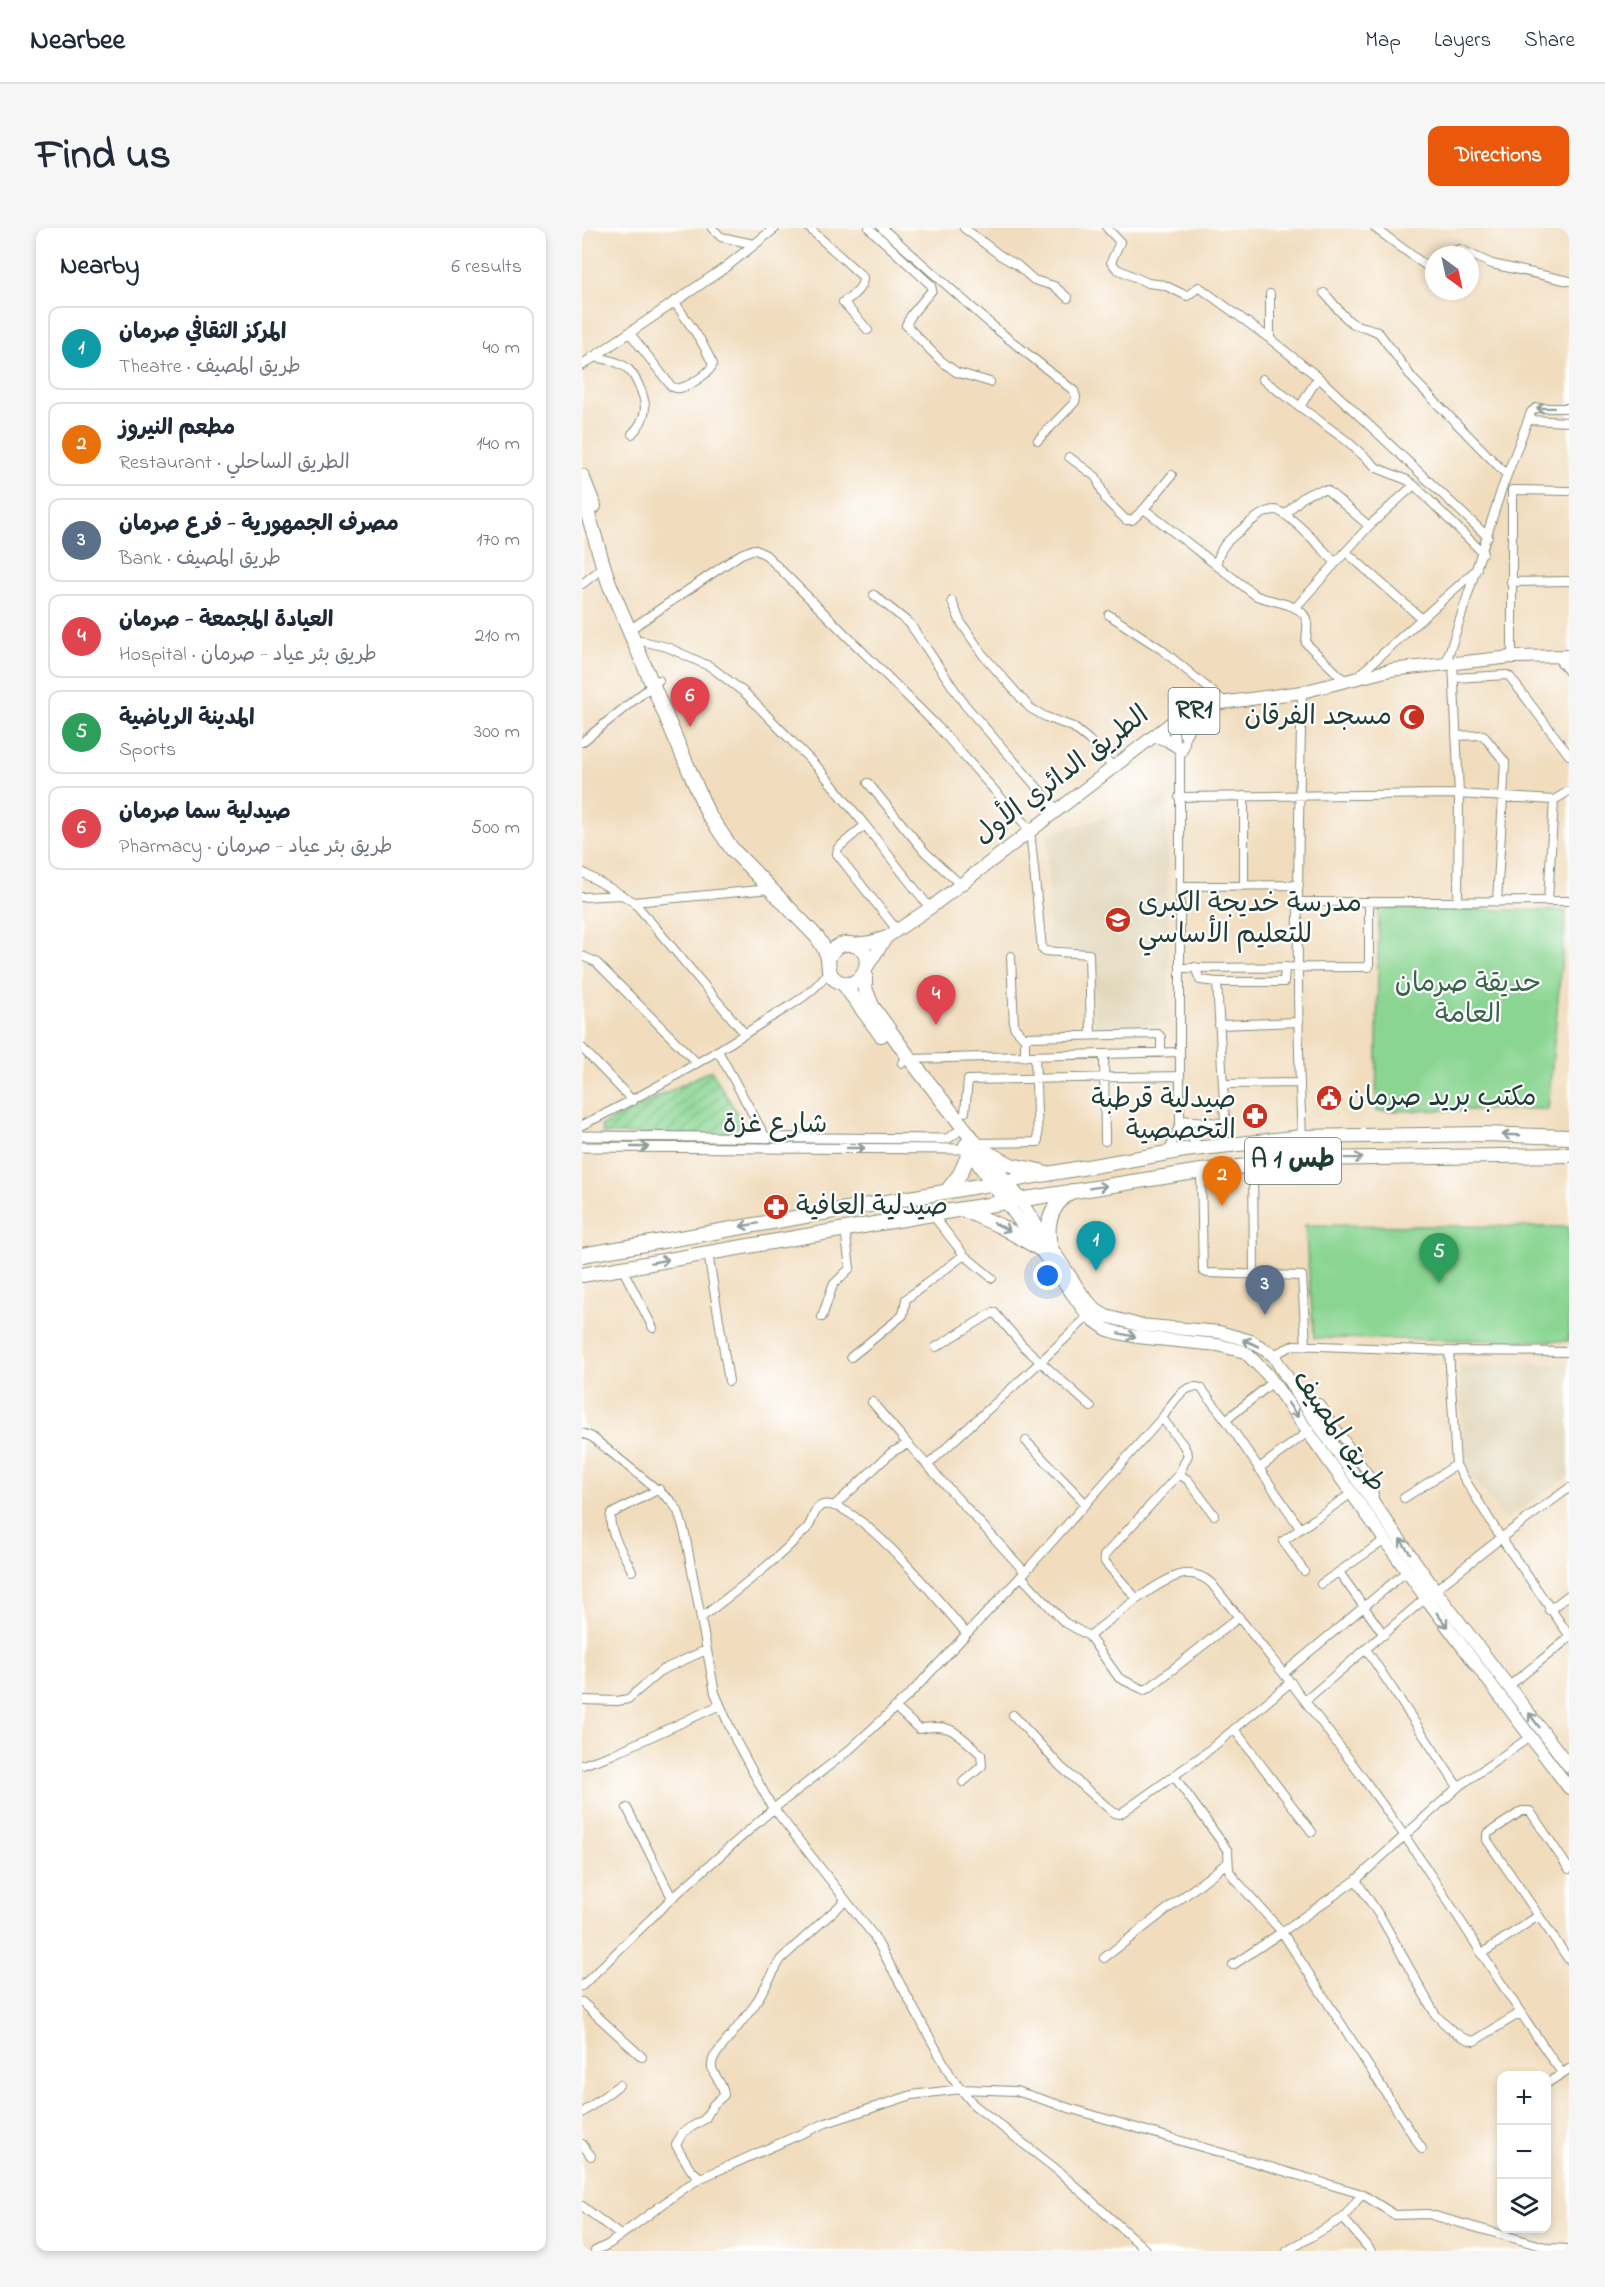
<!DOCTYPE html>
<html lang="en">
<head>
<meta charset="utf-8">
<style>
	:root { --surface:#fff; --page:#f6f6f7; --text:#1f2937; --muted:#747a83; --line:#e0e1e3; --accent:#ea580c }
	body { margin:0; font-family:"Indie Flower","Playpen Sans Arabic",sans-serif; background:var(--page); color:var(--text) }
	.controls { position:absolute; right:18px; bottom:18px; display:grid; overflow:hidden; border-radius:12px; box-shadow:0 3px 9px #0003 }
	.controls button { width:54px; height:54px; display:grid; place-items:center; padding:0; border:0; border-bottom:2px solid var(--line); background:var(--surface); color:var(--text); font:30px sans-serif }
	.compass { position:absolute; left:843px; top:18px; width:54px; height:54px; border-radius:50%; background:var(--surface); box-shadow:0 3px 9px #0003; rotate:147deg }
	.you { position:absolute; left:466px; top:1048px; width:21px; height:21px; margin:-15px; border:4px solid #fff; border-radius:50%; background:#1a73e8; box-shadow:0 0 0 9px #1a73e833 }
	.badge { display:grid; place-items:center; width:39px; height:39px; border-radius:50%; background:var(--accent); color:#fff; font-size:20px; font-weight:700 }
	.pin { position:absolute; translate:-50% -50px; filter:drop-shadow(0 2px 3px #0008) }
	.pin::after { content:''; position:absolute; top:32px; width:21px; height:18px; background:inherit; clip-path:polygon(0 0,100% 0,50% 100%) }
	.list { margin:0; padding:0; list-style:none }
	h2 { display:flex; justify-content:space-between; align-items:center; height:78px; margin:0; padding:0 24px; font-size:26px }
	h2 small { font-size:20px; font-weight:400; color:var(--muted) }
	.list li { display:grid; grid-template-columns:39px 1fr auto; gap:18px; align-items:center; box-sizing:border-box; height:84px; margin:0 12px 12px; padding:0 12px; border:2px solid var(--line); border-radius:12px }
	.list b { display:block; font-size:22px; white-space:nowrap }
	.list p { margin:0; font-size:20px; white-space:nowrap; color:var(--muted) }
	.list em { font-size:20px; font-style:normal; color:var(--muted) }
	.icon { flex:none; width:33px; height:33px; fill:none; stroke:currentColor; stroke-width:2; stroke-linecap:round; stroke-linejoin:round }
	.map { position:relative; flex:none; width:987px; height:2023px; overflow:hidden; border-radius:12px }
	header { display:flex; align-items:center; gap:36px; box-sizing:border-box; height:84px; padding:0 30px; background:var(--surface); border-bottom:2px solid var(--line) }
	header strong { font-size:28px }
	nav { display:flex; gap:33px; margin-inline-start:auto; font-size:21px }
	.intro { display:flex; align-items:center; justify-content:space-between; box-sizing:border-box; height:144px; padding:0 36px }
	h1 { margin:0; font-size:42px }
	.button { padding:15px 27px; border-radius:12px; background:var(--accent); color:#fff; font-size:21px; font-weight:700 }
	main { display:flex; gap:36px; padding:0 36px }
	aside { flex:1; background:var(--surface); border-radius:12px; box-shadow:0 3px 9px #0003 }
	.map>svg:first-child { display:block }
</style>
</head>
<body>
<header>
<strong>Nearbee</strong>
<nav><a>Map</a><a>Layers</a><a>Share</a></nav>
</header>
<div class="intro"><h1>Find us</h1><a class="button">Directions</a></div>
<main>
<aside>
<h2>Nearby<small>6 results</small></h2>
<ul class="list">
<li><span class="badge" style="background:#0f9aa8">1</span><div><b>المركز الثقافي صرمان</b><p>Theatre · طريق المصيف</p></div><em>40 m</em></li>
<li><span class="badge" style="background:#e8710a">2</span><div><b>مطعم النيروز</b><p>Restaurant · الطريق الساحلي</p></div><em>140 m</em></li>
<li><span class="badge" style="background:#5c6f8a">3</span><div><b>مصرف الجمهورية - فرع صرمان</b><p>Bank · طريق المصيف</p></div><em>170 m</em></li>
<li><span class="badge" style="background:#e0444e">4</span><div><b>العيادة المجمعة - صرمان</b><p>Hospital · طريق بئر عياد - صرمان</p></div><em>210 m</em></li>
<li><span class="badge" style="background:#2e9e5b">5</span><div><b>المدينة الرياضية</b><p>Sports</p></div><em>300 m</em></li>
<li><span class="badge" style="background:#e0444e">6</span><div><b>صيدلية سما صرمان</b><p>Pharmacy · طريق بئر عياد - صرمان</p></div><em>500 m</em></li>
</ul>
</aside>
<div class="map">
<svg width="987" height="2023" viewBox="0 0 987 2023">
	<defs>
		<pattern id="garden-furrows" width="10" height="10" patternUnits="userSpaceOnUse" patternTransform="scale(1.5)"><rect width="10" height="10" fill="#8ad592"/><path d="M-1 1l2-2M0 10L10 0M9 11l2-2" fill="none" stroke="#70ae78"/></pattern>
	</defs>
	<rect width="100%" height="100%" fill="#fff"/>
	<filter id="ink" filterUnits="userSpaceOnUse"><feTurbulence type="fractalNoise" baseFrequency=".0167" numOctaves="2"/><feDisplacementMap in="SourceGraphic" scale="12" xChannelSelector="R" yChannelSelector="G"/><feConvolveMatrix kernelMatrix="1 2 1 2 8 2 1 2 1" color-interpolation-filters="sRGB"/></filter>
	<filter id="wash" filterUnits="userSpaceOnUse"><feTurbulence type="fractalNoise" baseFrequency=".008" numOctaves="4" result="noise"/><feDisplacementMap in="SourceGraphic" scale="24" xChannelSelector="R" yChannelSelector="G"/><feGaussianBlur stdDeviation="1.35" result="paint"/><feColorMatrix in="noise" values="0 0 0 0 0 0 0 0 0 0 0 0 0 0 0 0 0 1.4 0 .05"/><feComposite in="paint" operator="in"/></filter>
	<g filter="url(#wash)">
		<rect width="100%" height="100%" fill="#f1ddbe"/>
		<path fill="#dfd4b5" d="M585,570L587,795L513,801L509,724L467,721L465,606Z
			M987,1135V1248L923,1292L883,1238L877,1138Z"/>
		<path fill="#8ad592" stroke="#548963" stroke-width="1.5" d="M797,680L984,683L966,881L794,883Z
			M723,997L987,999V1113L732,1110Z"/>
		<path fill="url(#garden-furrows)" stroke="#548963" stroke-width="1.5" d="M129,842L168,907L21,906L19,898Z"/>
	</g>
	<g filter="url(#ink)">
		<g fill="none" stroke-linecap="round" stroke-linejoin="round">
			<g stroke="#888d79" stroke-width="10">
				<path id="minor" d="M130,0L139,9L172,16
					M227,0L281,49C282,59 269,70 261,74L286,102
					M287,0L349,57L350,62L330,86L324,97L358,132L374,144L408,154
					M300,0L412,99L492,163L494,169L493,174L456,212
					M382,0L419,28L435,37L452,52L472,58L486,70
					M525,0L538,14L529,34L535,41L566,55L582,57L605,68L617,59L688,111
					M793,0L843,37L852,39
					M868,27L877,21L910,36L987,53
					M742,65C751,74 760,88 770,95C779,100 790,99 798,106L831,151L925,247
					M688,66V111L736,149L906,309
					M47,104L89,158C93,160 93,161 98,160C108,158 128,145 131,136L119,113L92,73
					M10,129C21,130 32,132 42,138C49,142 52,148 56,156C66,175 66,190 50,206
					M680,151L765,213L795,240L825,252L832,257L901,325
					M718,179L736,149
					M947,192L987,194
					M487,229L514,249L524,272L544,292H550L562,281
					M590,247L562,281L673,367C688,375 723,374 725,395C726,401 724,408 724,415L763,453
					M703,287C715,274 726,261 745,262L787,298
					M764,324L839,390
					M634,338C639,317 644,314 660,301C669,294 681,282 693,282C706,283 742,323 753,334
					M929,354L987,353
					M0,356L22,339
					M292,367L328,396L383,477L475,582
					M370,373L378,393L401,427L448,480L464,489L491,499L507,512L532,540
					M713,380L787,298L832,257
					M527,387L579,421L643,474
					M53,398L159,326L172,321L184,327L355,498L448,602L460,721L462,723L507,726L509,807
					M60,413L85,419L129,439L164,466L238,542L283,597
					M974,428L987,444
					M930,429V262L987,263
					M871,434L877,566L876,673
					M864,435L919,263L949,184L954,180H987
					M777,447L895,341
					M872,450L925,447L928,449L987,527
					M597,490C603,503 607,515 598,528
					M874,508L901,507L923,534L915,674
					M0,514L77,452
					M286,555L343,624L379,657
					M662,568V657
					M597,569L877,566L972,572L987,563
					M0,644L52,674L163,806
					M598,658L717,657
					M0,669L39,667
					M966,673L972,572
					M52,674L188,661
					M717,674L987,673
					M315,702L255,626L256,620L283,597L348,680
					M0,728L14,734L115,835
					M429,728L432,799L442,810
					M613,739L618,752L635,754H702L703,739
					M598,740L787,739V674
					M637,797L717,794
					M0,820L51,873
					M136,823L184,910
					M522,827L523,913
					M443,829V809L576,806L579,809V825
					M320,835L328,831L598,824
					M642,856L717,855
					M383,884L386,852L598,848
					M598,892L640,895L643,892L635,754
					M598,896L618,920
					M0,897C64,867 124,831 183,793C205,779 233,766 246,743
					M720,909C713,761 716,612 720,464
					M393,915L456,914L453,828
					M586,925L598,896V528L589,495
					M671,937L672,1045
					M619,943L621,1043L625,1045L720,1048L724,1118
					M350,986L382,1027L410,1050
					M126,1025L147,1153
					M40,1040L71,1100
					M240,1089L251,1057L268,1040L263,1001
					M354,1119L412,1084L441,1118L509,1179
					M867,1123L874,1237L919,1310L987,1407
					M691,1127L712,1117L867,1123L987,1124
					M269,1129L321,1087L324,1071L382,1027
					M720,1173L737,1175L791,1253L792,1273
					M290,1174L326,1216
					M644,1192L691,1154
					M0,1205L10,1209L89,1273L96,1283L103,1306L133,1465L153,1511L191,1581
					M444,1213L504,1276
					M346,1237C399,1186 455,1140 506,1088
					M676,1241L726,1204
					M597,1246L606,1252L632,1287
					M822,1270L874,1237
					M252,1278L310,1224L326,1216L443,1344
					M50,1343C43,1327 25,1303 29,1286L77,1261
					M722,1343L701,1313L770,1265
					M757,1344L802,1407
					M439,1348L482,1394L507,1408C528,1392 577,1350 602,1346C612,1345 622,1349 629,1355C696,1437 761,1520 822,1607C876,1686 925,1768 980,1845
					M739,1356L803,1312
					M555,1371L523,1334L522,1328L597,1246L606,1227L602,1218L580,1190
					M967,1382L987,1367
					M119,1390C152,1364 187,1339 217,1308C220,1305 224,1302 226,1299C231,1292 232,1279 241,1277C274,1269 363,1380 384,1405
					M507,1408L537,1450L562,1462L567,1460L657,1389
					M784,1421L876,1559
					M702,1445L825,1343
					M927,1458L987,1410
					M0,1472L35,1473L46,1471L80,1442L124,1422
					M724,1472L853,1362L919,1310L987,1260
					M313,1479L337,1501C371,1494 375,1506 399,1526L400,1538L381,1554
					M431,1487L479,1539L532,1585L538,1586L621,1527L709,1454
					M652,1501L730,1604
					M0,1537L29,1527L138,1477
					M592,1548L646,1623L647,1642L652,1650L700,1704L651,1737
					M45,1580L90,1670
					M193,1582L292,1708L370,1850L392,1877L474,1941L565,2023
					M987,1641L948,1583H940L905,1606V1612L987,1732
					M774,1652L801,1693L853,1786C862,1796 878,1811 892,1813L938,1785
					M899,1726L956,1688
					M522,1730L645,1635
					M0,1758L90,1670L191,1581L266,1523L328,1466L443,1344L580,1190C589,1178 601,1154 619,1160L644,1192L718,1300
					M0,1774L60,1829
					M964,1856L987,1841
					M0,1885L37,1857
					M0,1916L9,1928
					M840,1921L700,1704L774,1652L876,1559L948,1509
					M119,1950L109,1942L94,1917L101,1904L123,1891L131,1877L142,1867C141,1850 124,1846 132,1829L172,1778L199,1731L264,1672
					M0,1978L38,2007
					M761,1990L789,2023
					M13,2023L27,2016L104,1959L119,1950L244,1895L330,1867L379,1861L434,1863L490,1881L780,1966L813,1987L846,1986L967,2020L987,2021
					M705,2023L761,1990L780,1966"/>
			</g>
			<g stroke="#888d79" stroke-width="11">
				<path id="tertiary" d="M0,137L144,39L193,0
					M0,908L365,911L374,905
					M0,919L386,921"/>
			</g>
			<g stroke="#888d79" stroke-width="14">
				<path id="primary" d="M603,505L615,482
					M574,508L585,512L596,519
					M272,716L289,714L305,709L348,680L589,495L624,477L720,464L808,442L930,429L987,428
					M285,739L304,710
					M438,972L500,1066L514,1082L524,1088L557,1097L637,1104L669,1113L691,1127L720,1173L853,1362L987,1538
					M424,974L506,1088L524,1101L536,1105L555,1109L636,1117L663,1124L685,1146L844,1370L987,1560"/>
			</g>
			<g stroke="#888d79" stroke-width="16">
				<path id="trunk" d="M0,248L12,278
					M0,270C12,299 17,330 29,360L126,586L150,621L235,709C239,715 245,723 246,731C247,739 246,747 254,752C273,765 290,743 283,725C271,711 253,713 246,731
					M283,745V760L290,778L328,831L438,972
					M261,755L299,807
					M384,917L424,974
					M406,925L429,937L458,943
					M365,963L378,946L388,924
					M380,981L418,998L458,1021
					M468,1017C463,994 470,976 490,963
					M0,1027L603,922L720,909L903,906L987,909
					M0,1047L350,986L619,943L730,931L987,927"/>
			</g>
			<use href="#minor" stroke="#fff" stroke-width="8"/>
			<use href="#tertiary" stroke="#fff" stroke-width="9"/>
			<use href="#primary" stroke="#fff" stroke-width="12"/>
			<use href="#trunk" stroke="#fff" stroke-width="14"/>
		</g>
		<defs><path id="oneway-shaft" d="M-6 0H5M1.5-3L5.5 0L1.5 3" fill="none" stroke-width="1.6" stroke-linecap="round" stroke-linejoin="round" transform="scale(1.5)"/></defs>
		<g stroke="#8f9e9a">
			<use href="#oneway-shaft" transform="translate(963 180) rotate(179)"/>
			<use href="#oneway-shaft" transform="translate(929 907) rotate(-178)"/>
			<use href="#oneway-shaft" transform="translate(58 919)"/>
			<use href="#oneway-shaft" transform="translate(274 920)"/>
			<use href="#oneway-shaft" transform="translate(772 930) rotate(-1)"/>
			<use href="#oneway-shaft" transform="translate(516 959) rotate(-9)"/>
			<use href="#oneway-shaft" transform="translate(167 997) rotate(170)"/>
			<use href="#oneway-shaft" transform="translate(420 999) rotate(27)"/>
			<use href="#oneway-shaft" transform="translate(78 1033) rotate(-10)"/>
			<use href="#oneway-shaft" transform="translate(545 1107) rotate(12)"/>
			<use href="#oneway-shaft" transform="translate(669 1115) rotate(-156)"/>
			<use href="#oneway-shaft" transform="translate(711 1182) rotate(55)"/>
			<use href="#oneway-shaft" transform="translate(823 1318) rotate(-125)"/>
			<use href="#oneway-shaft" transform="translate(860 1392) rotate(53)"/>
			<use href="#oneway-shaft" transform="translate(952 1492) rotate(-126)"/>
		</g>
	</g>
	<defs>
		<g id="mosque-disc" transform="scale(1.35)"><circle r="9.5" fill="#c8321e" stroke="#fff"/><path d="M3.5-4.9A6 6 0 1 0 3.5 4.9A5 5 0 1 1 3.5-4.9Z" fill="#fff"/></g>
		<g id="school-disc" transform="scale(1.35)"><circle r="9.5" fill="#c8321e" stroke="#fff"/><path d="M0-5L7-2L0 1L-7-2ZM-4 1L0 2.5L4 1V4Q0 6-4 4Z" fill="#fff"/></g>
		<g id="civic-disc" transform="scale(1.35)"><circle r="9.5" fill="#c8321e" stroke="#fff"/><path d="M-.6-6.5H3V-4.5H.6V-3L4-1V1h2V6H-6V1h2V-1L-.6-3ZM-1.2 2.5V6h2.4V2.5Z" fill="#fff"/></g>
		<g id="pharmacy-disc" transform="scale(1.35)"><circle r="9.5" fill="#c8321e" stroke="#fff"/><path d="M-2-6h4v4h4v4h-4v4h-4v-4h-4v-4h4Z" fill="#fff"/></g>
	</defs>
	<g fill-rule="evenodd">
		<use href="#mosque-disc" x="830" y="489"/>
		<use href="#school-disc" x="536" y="692"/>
		<use href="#civic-disc" x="747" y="870"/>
		<use href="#pharmacy-disc" x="673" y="888"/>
		<use href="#pharmacy-disc" x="194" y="979"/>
	</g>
	<g text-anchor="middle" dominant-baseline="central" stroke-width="4.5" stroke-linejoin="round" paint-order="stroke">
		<g fill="#fff" stroke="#627771" stroke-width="1.5">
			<rect x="586.5" y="460" width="51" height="46" rx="4.5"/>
			<rect x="663" y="910" width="96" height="46" rx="4.5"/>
		</g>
		<g font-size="26" font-weight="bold" fill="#1f3d34">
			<text x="612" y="483">RR1</text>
			<text x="711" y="933">A 1 طس</text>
		</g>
		<g font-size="27" fill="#1f3d34" stroke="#fff" text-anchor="start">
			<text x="810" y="489" text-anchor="end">مسجد الفرقان</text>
			<text x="556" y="676">مدرسة خديجة الكبرى<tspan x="556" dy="31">للتعليم الأساسي</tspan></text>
			<text x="766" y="870">مكتب بريد صرمان</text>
			<text x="654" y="872" text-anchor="end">صيدلية قرطبة<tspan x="654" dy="31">التخصصية</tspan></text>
			<text x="214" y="979">صيدلية العافية</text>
		</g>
		<g font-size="27" fill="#1f3d34" stroke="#fff">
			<text transform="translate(480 548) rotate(-37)">الطريق الدائري الأول</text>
			<text x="193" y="897">شارع غزة</text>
			<text transform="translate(756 1204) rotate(55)">طريق المصيف</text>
		</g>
		<g font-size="27" fill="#3a634c" stroke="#fff">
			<text x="886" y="756">حديقة صرمان<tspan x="886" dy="31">العامة</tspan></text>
		</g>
	</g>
</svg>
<div class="controls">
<button>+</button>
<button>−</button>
<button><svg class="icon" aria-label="layers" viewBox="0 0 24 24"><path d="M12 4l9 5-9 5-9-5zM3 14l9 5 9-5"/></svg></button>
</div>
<svg class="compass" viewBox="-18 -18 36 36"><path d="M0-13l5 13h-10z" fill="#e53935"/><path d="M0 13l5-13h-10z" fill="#747a83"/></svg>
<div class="you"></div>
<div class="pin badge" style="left:514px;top:1043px;background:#0f9aa8">1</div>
<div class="pin badge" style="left:640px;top:978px;background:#e8710a">2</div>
<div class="pin badge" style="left:683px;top:1087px;background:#5c6f8a">3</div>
<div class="pin badge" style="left:354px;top:797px;background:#e0444e">4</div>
<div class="pin badge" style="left:857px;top:1055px;background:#2e9e5b">5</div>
<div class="pin badge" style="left:108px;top:499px;background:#e0444e">6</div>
</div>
</main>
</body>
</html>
